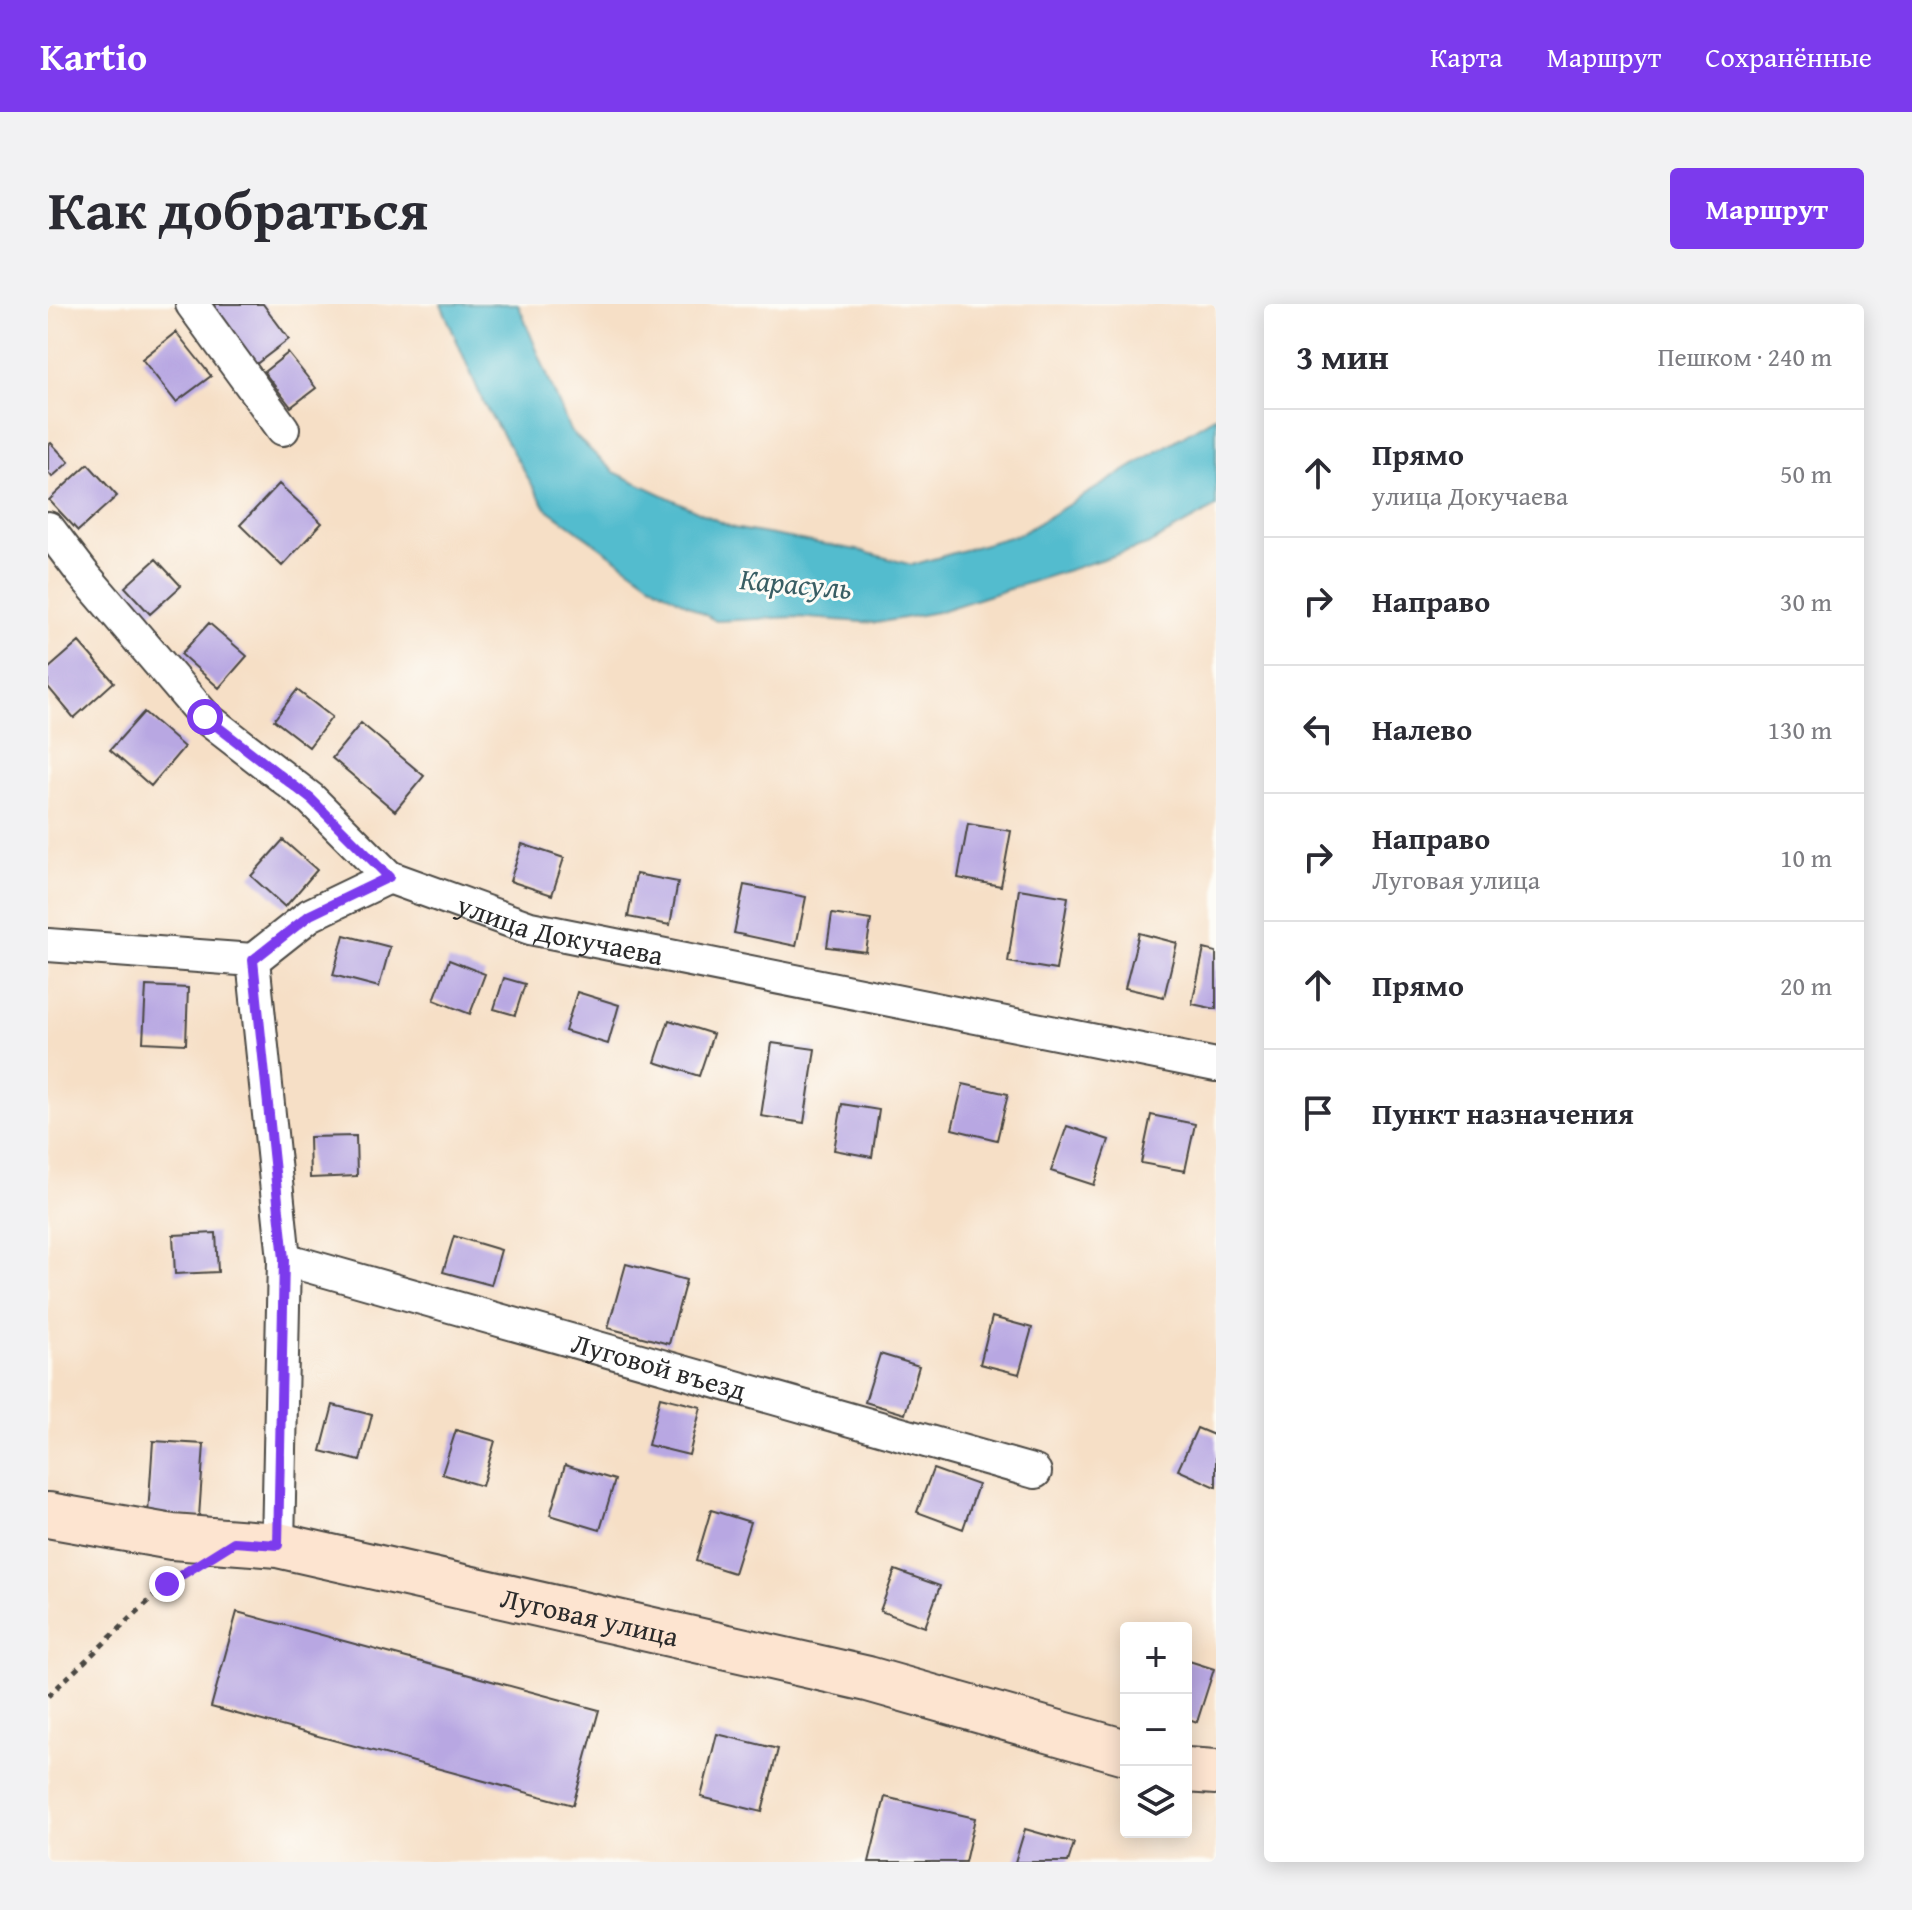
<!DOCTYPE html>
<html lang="ru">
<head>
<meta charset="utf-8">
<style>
	:root { --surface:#fff; --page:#f2f2f3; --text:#2b2b33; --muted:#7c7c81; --line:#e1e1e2; --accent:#7c3aed }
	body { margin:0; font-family:"Gentium Book Plus",serif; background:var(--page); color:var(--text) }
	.controls { position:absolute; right:24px; bottom:24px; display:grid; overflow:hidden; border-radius:8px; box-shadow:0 4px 20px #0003 }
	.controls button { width:72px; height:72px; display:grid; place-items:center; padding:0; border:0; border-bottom:2px solid var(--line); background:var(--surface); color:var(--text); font:40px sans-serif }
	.stop { position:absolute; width:24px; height:24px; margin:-18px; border:6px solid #7c3aed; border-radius:50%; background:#fff }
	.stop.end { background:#7c3aed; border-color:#fff; box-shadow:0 2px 8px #0008 }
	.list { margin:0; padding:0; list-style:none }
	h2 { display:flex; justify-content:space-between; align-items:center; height:104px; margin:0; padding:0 32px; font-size:34px }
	h2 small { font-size:26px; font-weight:400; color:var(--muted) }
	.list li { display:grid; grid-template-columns:52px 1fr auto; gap:24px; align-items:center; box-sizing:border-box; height:128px; padding:0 32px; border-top:2px solid var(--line) }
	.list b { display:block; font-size:30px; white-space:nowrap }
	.list p { margin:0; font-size:26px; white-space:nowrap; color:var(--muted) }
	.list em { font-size:26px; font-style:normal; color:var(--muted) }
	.icon { flex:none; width:44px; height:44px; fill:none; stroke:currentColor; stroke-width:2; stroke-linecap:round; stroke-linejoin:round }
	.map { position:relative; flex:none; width:1168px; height:1558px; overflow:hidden; border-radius:8px }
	header { display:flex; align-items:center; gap:48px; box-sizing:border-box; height:112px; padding:0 40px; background:var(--accent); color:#fff }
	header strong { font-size:38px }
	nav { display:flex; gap:44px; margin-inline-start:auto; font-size:28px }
	.intro { display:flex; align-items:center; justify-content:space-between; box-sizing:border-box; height:192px; padding:0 48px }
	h1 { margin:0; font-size:56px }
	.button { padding:20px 36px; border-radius:8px; background:var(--accent); color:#fff; font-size:28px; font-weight:700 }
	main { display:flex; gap:48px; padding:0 48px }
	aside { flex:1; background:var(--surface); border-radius:8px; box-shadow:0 4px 20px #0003 }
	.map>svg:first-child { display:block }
</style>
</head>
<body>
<header>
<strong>Kartio</strong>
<nav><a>Карта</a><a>Маршрут</a><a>Сохранённые</a></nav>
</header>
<div class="intro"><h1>Как добраться</h1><a class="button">Маршрут</a></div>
<main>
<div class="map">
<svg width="1168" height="1558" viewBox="0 0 1168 1558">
	<rect width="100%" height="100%" fill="#fdfcf7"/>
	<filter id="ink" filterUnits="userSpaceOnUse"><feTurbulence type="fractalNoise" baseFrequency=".0125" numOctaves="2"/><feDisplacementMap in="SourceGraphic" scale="16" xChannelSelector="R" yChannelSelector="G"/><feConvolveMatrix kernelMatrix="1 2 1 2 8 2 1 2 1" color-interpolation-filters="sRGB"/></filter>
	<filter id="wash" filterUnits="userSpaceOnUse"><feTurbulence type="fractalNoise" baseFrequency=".006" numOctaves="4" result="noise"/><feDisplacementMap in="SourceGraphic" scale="32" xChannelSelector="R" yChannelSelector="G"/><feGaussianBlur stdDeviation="1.8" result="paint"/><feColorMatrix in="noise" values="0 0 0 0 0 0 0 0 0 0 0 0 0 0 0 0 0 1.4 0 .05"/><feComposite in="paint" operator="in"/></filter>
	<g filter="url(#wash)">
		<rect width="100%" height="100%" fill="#f6dfc6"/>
		<path fill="#52bcce" stroke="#3e747c" stroke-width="2" d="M393,0H470L522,127L566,168L685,224L809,246L864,261L972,230L1168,112V203L1099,241L889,308L828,319L747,313L668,317L608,283L498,204L436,100Z"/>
		<g id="blocks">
			<path fill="#b8a7e2" d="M160,0H215L241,35L207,61Z
				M128,28L163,72L128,98L94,55Z
				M240,49L268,84L243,103L216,68Z
				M3,139L21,158L4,173L0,168V141Z
				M40,160L69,192L30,227L1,196Z
				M231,180L274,219L234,262L192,221Z
				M108,255L133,282L102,310L77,283Z
				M161,319L199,352L171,384L133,350Z
				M31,338L66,378L26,414L0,383V365Z
				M249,386L284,413L261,443L226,416Z
				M96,408L136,443L103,482L62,446Z
				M313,419L376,472L347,507L284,454Z
				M920,520L963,527L953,582L910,574Z
				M235,536L269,566L237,603L203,572Z
				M474,540L516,554L504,591L462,577Z
				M588,570L630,578L622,621L580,613Z
				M696,581L758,593L748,642L686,629Z
				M971,585L1020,593L1008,666L960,658Z
				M784,610L823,616L818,648L779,643Z
				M1091,629L1129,639L1116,693L1077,684Z
				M296,631L342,643L331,683L285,671Z
				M1156,645L1168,648V705L1144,700Z
				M401,656L437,670L422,710L386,696Z
				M456,674L477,680L467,711L446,705Z
				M98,682L140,684L138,740L95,738Z
				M529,688L571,701L560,740L517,727Z
				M621,716L665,730L651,772L607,758Z
				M724,739L767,745L756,819L713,812Z
				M915,780L960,790L949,836L904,825Z
				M794,800L831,806L824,853L786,846Z
				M1103,811L1147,820L1137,867L1093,859Z
				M1019,822L1061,836L1046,881L1003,867Z
				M308,832L309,872L262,874L261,833Z
				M168,929L170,968L127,970L125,931Z
				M406,932L453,946L443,981L395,968Z
				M578,960L638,976L621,1040L560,1024Z
				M944,1013L984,1024L971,1070L932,1060Z
				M832,1050L871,1062L857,1110L817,1098Z
				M612,1093L653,1103L641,1151L600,1141Z
				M285,1101L324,1111L312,1157L273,1147Z
				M1149,1124L1168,1132V1183L1130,1166Z
				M408,1126L447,1137L434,1182L394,1170Z
				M105,1137L156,1140L151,1213L100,1210Z
				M517,1161L567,1176L552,1226L502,1211Z
				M885,1165L930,1181L915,1225L869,1208Z
				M663,1206L702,1218L686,1269L648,1257Z
				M847,1266L892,1282L877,1323L832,1307Z
				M189,1308L551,1406L525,1501L163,1403Z
				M1138,1356L1166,1365L1149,1418L1138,1414Z
				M669,1430L730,1445L714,1508L653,1493Z
				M837,1493L927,1514L917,1558H821Z
				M977,1525L1026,1539L1020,1558H967Z"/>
		</g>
	</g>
	<g filter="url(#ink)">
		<use href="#blocks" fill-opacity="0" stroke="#494642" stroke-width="2"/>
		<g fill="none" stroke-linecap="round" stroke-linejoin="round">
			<g stroke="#494642" stroke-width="36">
				<g id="street">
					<path d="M144,0L235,125"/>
					<path id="s1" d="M0,224L35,270L157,413L263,495L341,573L482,624L1168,761"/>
					<path d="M0,641L205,656"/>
					<path id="s2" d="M236,955L987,1168"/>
					<path d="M230,1241L236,955L205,656L262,611L341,573"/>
				</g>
			</g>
			<g stroke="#494642" stroke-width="48">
				<g id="secondary">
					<path id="s3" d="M0,1211L124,1233L230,1241L820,1375L1078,1448"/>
					<path d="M1138,1466L1168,1468"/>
				</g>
			</g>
			<path stroke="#494642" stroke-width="5" stroke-dasharray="6 6" stroke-linecap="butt" d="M0,1392L119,1280L132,1272"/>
			<use href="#street" stroke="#fff" stroke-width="32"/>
			<use href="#secondary" stroke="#fde4d0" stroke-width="44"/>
		</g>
	</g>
	<g fill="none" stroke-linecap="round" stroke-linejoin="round" filter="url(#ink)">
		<path stroke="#7c3aed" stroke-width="10" d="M119,1280L186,1238L230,1241L236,955L205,656L262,611L341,573L263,495L157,413"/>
	</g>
	<g text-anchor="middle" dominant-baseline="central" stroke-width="6" stroke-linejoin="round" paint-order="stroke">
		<g font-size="28" fill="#2b2b2b" stroke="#fdfcf7">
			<text stroke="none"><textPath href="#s1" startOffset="670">улица Докучаева</textPath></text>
			<text stroke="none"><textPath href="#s2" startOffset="390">Луговой въезд</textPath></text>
			<text stroke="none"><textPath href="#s3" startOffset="552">Луговая улица</textPath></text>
		</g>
		<g font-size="30" font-style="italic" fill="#395e64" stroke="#fdfcf7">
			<text transform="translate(748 279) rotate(5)">Карасуль</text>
		</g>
	</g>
</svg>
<div class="controls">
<button>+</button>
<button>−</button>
<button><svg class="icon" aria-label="layers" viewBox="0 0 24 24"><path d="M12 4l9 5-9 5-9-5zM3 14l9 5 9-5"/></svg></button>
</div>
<div class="stop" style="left:157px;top:413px"></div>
<div class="stop end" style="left:119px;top:1280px"></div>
</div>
<aside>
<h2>3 мин<small>Пешком · 240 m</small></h2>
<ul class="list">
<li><svg class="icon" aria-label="ahead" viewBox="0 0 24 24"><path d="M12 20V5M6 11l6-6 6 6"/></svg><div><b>Прямо</b><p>улица Докучаева</p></div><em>50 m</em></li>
<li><svg class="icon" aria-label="right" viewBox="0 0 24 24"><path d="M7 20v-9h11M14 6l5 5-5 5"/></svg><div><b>Направо</b></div><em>30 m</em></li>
<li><svg class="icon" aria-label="left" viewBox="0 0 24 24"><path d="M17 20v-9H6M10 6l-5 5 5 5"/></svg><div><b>Налево</b></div><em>130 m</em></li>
<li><svg class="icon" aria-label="right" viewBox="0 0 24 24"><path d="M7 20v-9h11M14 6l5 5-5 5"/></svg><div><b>Направо</b><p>Луговая улица</p></div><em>10 m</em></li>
<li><svg class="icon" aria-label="ahead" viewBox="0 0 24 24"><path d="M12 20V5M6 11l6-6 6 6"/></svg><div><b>Прямо</b></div><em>20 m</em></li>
<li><svg class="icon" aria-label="arrive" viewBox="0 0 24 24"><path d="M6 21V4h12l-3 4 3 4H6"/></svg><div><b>Пункт назначения</b></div></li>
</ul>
</aside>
</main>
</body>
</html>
